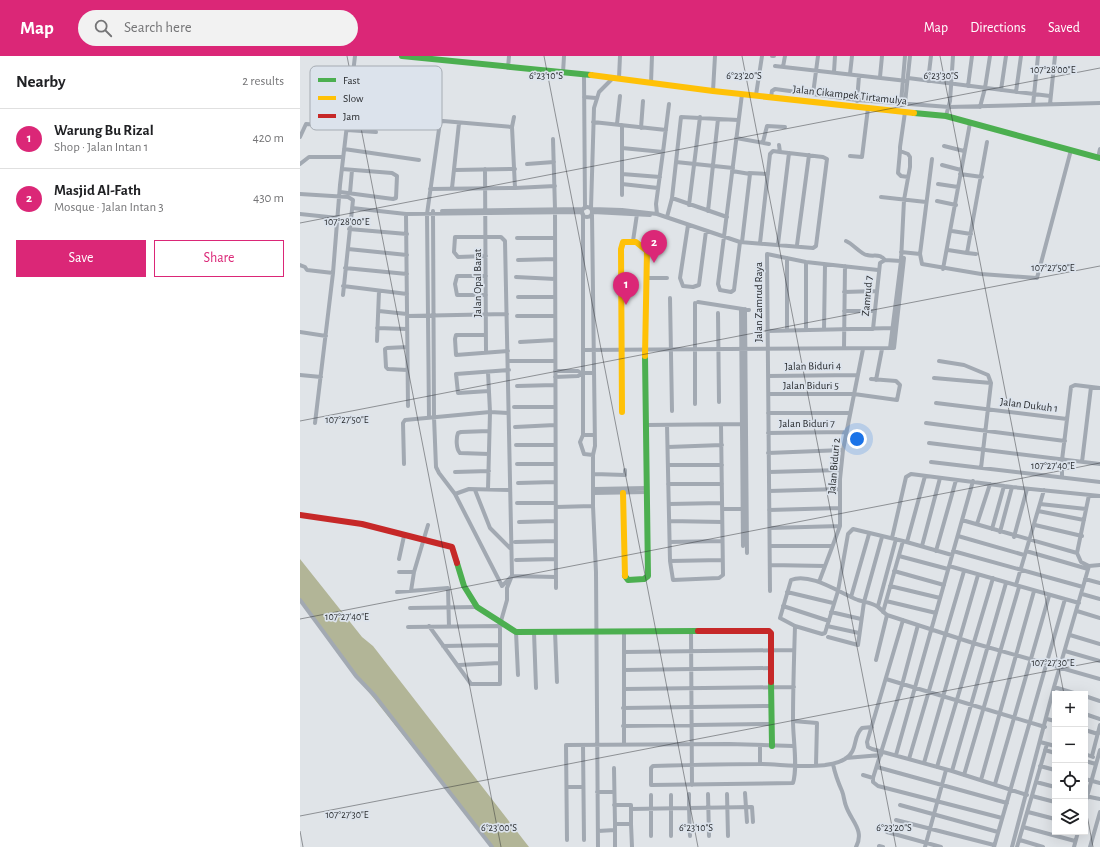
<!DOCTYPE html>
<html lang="en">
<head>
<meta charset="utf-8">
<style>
	:root { --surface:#fff; --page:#f2f2f2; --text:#202124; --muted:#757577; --line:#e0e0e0; --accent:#db2777 }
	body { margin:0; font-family:"Alegreya Sans",sans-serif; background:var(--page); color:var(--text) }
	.controls { position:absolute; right:12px; bottom:12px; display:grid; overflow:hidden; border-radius:0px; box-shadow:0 4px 16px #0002 }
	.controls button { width:36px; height:36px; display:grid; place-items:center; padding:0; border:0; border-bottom:1px solid var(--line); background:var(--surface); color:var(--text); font:20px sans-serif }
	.you { position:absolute; left:557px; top:383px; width:14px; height:14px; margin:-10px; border:3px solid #fff; border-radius:50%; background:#1a73e8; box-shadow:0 0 0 6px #1a73e833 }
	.badge { display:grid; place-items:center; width:26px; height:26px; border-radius:50%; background:var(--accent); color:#fff; font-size:13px; font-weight:700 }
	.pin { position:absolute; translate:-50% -33px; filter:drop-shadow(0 1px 2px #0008) }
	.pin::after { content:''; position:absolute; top:21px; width:14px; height:12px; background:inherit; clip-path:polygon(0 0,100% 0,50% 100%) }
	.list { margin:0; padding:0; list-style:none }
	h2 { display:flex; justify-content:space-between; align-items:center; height:52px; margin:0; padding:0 16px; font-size:17px }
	h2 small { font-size:13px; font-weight:400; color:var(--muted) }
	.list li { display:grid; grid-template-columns:26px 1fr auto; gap:12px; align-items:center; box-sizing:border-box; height:60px; padding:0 16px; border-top:1px solid var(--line) }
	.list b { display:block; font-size:15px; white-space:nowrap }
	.list p { margin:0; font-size:13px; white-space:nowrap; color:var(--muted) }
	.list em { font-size:13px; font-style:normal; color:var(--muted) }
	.actions { display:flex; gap:8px; padding:12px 16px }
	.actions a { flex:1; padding:9px 0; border:1px solid var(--accent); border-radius:0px; text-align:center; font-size:14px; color:var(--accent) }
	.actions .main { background:var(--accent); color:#fff }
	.icon { flex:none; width:22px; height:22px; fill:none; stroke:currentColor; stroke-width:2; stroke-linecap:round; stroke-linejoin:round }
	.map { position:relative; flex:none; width:800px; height:791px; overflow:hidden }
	header { display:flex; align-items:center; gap:24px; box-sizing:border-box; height:56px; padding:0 20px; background:var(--accent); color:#fff }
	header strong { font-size:19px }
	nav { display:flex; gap:22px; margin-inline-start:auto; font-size:14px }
	.search { width:280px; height:36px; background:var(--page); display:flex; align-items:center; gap:10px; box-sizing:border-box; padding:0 14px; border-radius:22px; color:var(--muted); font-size:15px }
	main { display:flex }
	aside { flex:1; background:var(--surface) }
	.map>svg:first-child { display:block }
</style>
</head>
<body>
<header>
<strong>Map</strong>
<div class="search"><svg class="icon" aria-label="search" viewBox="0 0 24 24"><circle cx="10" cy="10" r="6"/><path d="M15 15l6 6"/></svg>Search here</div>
<nav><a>Map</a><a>Directions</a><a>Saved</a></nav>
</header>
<main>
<aside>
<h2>Nearby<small>2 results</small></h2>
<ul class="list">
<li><span class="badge">1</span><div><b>Warung Bu Rizal</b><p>Shop · Jalan Intan 1</p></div><em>420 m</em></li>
<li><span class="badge">2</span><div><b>Masjid Al-Fath</b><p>Mosque · Jalan Intan 3</p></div><em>430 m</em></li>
</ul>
<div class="actions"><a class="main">Save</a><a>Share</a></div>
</aside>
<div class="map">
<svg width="800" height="791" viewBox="0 0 800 791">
	<rect width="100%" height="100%" fill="#e0e4e8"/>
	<path fill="#b2b597" d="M0,503L62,581L73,590L229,791H192L56,620L0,544Z"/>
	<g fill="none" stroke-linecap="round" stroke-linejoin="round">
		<path stroke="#a2a9b2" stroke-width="4" d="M472,0H474
			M475,10L607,25
			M483,11L485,0
			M208,12L209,0
			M534,16L535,0
			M263,17L264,0
			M550,18L552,0
			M284,19L285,152
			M580,21L582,0
			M319,22L320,0
			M608,22L750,40
			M628,25L631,0
			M351,27L352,0
			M668,30L672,0
			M701,34L706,0
			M413,35L415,0
			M716,36L721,0
			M513,38L518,0
			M456,39L462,0
			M284,41L296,42
			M471,41L472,35L475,33L557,44L649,51L800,47
			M557,45L559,20
			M601,47L605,0
			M605,47L610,0
			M750,48L755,0
			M733,49L738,0
			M680,51L685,32L690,0
			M646,60L650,45L653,0
			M214,61L212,71L215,132
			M48,65L66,67
			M293,66L366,74
			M317,68L320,40
			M341,72L343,45
			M47,74L76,76
			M0,81L6,68L47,71
			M436,82L469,88
			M253,83L255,153L256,532
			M463,86L467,70L485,71
			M644,90L664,95
			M322,92L363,96L356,148L357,158
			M44,93L119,104
			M600,95L598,117L601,120L608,121
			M363,96L369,48
			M550,100L562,101L568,52
			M798,102L800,93
			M376,106L433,112
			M0,108L9,101H43
			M227,108L254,106
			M642,109L661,114
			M185,113L186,295
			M155,114L215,113
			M432,115L450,118L442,186
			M449,117L468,118
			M322,118L360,121
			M660,118L682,121
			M322,128L358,132
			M638,128L658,131
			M152,132L159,67
			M130,133L215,132L255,130
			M40,136L93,143L96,142L97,120L92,117L42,113
			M50,137L52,114
			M0,138L48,141L53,144L43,239
			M322,139V69
			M581,141L626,146
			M372,142L427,161
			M637,145L656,149
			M389,149L400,61
			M282 156a5 5 0 1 1 10 0a5 5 0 1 1-10 0Z
			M52,152L106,158L282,156
			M291,152L294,52L299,36L313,22
			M292,153L322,154L357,158L440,186L513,192L516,190L527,103L523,101L480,96L479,89
			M133,155L134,361L136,411L139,417L155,438L202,530L212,520
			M142,155L283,153
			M408,155L418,63
			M293,156L350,159
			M0,158L38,162
			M106,158L108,350
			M283,158V379H294
			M292,159L295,390L293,399V450L296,516L298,791
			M367,161L372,142L381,61L438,64
			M388,169L380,222L383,230L393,231L399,229L406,175
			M49,173L107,178
			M652,175L671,178
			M217,182H255
			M333,185L337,158
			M546,185C553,188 562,199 567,199C574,201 580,197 585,204
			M440,186L434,234L431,236L420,234L418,228L442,38
			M460,187L470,98L473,95L480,96
			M478,188L489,97
			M497,189L509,99
			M48,193L107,199
			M648,194L667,197L687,86
			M601,196L620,198L622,208L681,218L737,222L771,94
			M667,197L676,198
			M620,198L632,103
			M186,200L158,201L154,196L155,181H201L205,185L212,520L256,521
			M487,202V274
			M218,204L255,203
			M506,206V274
			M0,209L5,211L7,214L33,217
			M45,212L107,218
			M643,213L670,67
			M216,221L255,223
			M346,222H367
			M43,230L107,238
			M544,236L576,235
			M186,239H157L155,228L157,220H186
			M218,241H255
			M370,242L372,355
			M398,246L449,254
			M441,253L443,490
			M445,253L447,497
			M79,255L107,258
			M544,255H574
			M418,257L419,346
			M107,260L207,258
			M217,260H255
			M77,272L107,273
			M573,273L580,207L585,204L601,205
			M524,274L525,209
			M467,275L594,272
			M0,276L26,280
			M186,279H156L155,283L156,299L208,295
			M77,285L79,235
			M220,286L255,284
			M107,291L87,292L85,293L86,311L88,313L107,314
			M544,292L545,210
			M590,292L601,205L604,144L610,111V101L608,98L600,95V91L605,56
			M283,294L594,292L604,202L601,201
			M208,305H255
			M639,305L664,309L688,319L691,327
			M255,315H278L282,318
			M188,316L190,356L188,433
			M0,319L21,321
			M468,320L558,319
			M255,321L278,320L283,317H293
			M634,322L691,327L681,412
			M576,324L582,293
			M217,330L255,329
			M189,335L158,337L156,318L209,314
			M469,338H554L597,344L600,329L596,325L571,323
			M636,347L767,363
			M395,348V247
			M214,351H255
			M468,357H550
			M129,362L127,158L140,66L143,65L212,71
			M15,367L33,217L40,129L55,0
			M626,367L765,385
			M347,369L443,368
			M367,369L370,505L373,524L419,522L423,519L421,369
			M215,371L255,369
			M468,377L546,376
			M283,379L280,386L284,398L293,399
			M629,387L800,408
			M216,389H255
			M368,391L422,389
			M468,397L543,394
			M189,398L160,397C156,393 156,382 158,377L161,376L189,375
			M631,406L800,426
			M782,406L791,331
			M104,408L103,367L105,364L190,356L208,357
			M217,408H255
			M368,409H422
			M155,416L189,415
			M469,416L541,414
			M294,418L325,419V414
			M762,421V404L771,331L775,329L800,332
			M218,427L255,426
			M368,428H422
			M294,433L347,432
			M175,434L190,472L210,492
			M469,435L540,433
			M293,437L347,436
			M155,438L169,433L209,434
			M217,447H255
			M369,448L422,447
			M740,448L786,453
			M256,451L293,450
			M422,453H443
			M469,454L540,452
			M738,455L784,464
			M662,464L777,497
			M369,465L422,466
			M219,466L256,465
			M677,468L690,428
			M735,469L782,480
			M470,472L540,470
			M692,473L704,430
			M700,476L712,431
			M658,480L724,499
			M714,481L727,433
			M592,482L606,421L611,418L712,431L800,440
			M215,486L256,485
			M370,486L422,485
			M607,486L625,420
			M470,490H532
			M622,490L640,422
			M636,495L656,424
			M653,495L783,531
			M726,495L788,513
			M652,499L603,485L553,473L548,478L538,535L525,577L522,578L495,570L480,562L491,524C510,516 540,537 558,544C564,546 573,547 578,551C581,553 584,557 587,559L673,587L800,623
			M599,500L648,513
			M99,503L104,480
			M216,504L256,503
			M370,505L422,504
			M470,509L525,510
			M649,510L779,547
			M789,510L800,509
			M594,515L644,529
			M99,516H114
			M785,523L800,527
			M519,526L540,470V423L543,394L563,293
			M716,529L744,434
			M590,530L640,542
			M111,535L114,516L128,469
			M470,535L467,198L506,206L578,214
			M97,536L148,532L149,571
			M487,536L533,547
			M782,538L800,543
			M551,541L569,478
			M0,544L56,620L75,640L192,791
			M586,545L636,557
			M483,550L529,565
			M578,550L596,483
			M110,552L177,551
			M777,555L800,562
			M531,556L561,563
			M583,556L603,485
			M603,564L567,686L568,691L572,693L652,715L727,739
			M201,565L207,544V532L211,522
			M618,569L602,629L573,722V726L578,730L702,762
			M129,570L171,628H200V570
			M495,570C494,601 493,634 493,665C493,683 498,711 493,727L351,729V712L353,710C389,709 425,708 460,708C483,708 526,715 545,703C559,694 552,681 562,672L572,671
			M527,570L559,577
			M108,571L201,570
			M255,575L257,626
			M216,576L218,619
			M234,576L236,632
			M391,576L392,729
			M770,579L800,588
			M528,581L558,589L564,546L582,481
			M143,590L199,589
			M765,595L800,605
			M324,596L494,594
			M576,604L587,559
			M159,609L200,607
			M324,614L472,612
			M586,623L745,671
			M754,631L777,638
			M324,633L494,631
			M785,640L800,645
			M323,652L471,650
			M785,658L800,663
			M747,663L755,665
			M493,665L517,667L516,709
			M323,670L471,668
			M785,674L798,678
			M740,686L755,690
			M324,688V576
			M283,689L284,784
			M460,689V708
			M745,694L755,697
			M785,698L793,701
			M596,699L673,425
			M792,700L800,669
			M546,702L581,699
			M609,703L664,515
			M785,705L796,708
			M624,707L678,519
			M533,708C535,718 538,726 542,735C544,740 544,745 546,750C551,765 565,774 556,791
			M740,710L755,714
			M577,711L707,747
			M637,711L693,522
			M314,712L315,768
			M652,715L706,527
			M563,719L573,722
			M664,719L719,531
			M785,723L800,727
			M681,724L734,535
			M736,726L755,731
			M695,728L749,540
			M267,731H283
			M297,736H314
			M445,737L447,766
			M408,738L409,780
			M427,738L428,780
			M371,739V780
			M732,740L755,746
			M785,740L800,743
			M785,748L800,694
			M314,749H331V753
			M600,749L698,776
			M728,756L755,763
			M596,764L694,789
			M331,768L332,791
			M723,771L775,785
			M315,774V791
			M298,775L315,774V768H331V753L389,752V738
			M587,776L641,791
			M351,780V739
			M390,780L389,752L452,751L453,766
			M267,784L266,689L429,688L493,690
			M720,784L743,791
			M579,790L583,791
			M625,791L646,714
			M694,791L765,543
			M712,791L754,631L789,510L781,506L777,497L789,439
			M717,791L747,688
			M774,791L778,776
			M790,791L800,756"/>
		<path stroke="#4caf50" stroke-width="6" d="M102,0L291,19
			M614,57L646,60L800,102
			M157,507L164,530L177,551L216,576L398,575
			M325,520L328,524L344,523L348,520L345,300
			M471,626L472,690"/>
		<path stroke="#ffc107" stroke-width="6" d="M291,19L413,35L614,57
			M322,356L321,193L323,186H336L347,195L345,300
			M323,437L325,520"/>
		<path stroke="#c62828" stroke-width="6" d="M0,459L62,468L152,491L157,507
			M398,575H469L471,577V626"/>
	</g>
	<path fill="none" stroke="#282b2e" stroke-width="1" stroke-opacity="0.45" d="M47,0L201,791M244,0L398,791M442,0L596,791M640,0L764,638M0,167L800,12M0,365L800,210M0,563L800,407M785,748L793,791M0,760L800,605M0,775L3,791"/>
	<g text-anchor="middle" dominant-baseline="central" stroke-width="3.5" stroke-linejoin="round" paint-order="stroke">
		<g font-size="11" fill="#282b2e" stroke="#dce3ec">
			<text transform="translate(550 39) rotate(6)">Jalan Cikampek Tirtamulya</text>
			<text transform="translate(177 227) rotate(-90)">Jalan Opal Barat</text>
			<text transform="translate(567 240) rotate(-85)">Zamrud 7</text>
			<text transform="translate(458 246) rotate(-90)">Jalan Zamrud Raya</text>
			<text transform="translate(513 310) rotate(-1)">Jalan Biduri 4</text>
			<text x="511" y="329">Jalan Biduri 5</text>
			<text transform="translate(729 349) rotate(7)">Jalan Dukuh 1</text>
			<text x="507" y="367">Jalan Biduri 7</text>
			<text transform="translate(534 410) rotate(-85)">Jalan Biduri 2</text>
		</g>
	</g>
	<rect x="10" y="10" width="132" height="64" rx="6" fill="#dce3ec" stroke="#a6acb3" stroke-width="1"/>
	<rect x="18" y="22" width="18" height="4" fill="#4caf50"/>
	<rect x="18" y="40" width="18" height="4" fill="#ffc107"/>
	<rect x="18" y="58" width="18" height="4" fill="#c62828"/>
	<g font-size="11" fill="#282b2e">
		<text x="43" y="28">Fast</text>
		<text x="43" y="46">Slow</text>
		<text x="43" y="64">Jam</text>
	</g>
	<g font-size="10" text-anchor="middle" fill="#282b2e" stroke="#dce3ec" stroke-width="3.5" stroke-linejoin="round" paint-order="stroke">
		<text x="753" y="17">107°28'00"E</text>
		<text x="246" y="23">6°23'10"S</text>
		<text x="444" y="23">6°23'20"S</text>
		<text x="641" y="23">6°23'30"S</text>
		<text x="47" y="169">107°28'00"E</text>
		<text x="753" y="215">107°27'50"E</text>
		<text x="47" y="367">107°27'50"E</text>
		<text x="753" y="413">107°27'40"E</text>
		<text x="47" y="564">107°27'40"E</text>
		<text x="753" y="610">107°27'30"E</text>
		<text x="47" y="762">107°27'30"E</text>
		<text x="199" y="775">6°23'00"S</text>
		<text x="396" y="775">6°23'10"S</text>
		<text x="594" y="775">6°23'20"S</text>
	</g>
</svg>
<div class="controls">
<button>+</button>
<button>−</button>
<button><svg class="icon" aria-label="locate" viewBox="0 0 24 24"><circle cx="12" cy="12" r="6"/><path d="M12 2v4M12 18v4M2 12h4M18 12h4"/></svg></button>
<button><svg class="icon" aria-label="layers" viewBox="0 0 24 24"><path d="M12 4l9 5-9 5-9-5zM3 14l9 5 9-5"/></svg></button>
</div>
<div class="you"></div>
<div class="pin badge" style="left:326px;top:249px">1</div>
<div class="pin badge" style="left:354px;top:207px">2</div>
</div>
</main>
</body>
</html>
